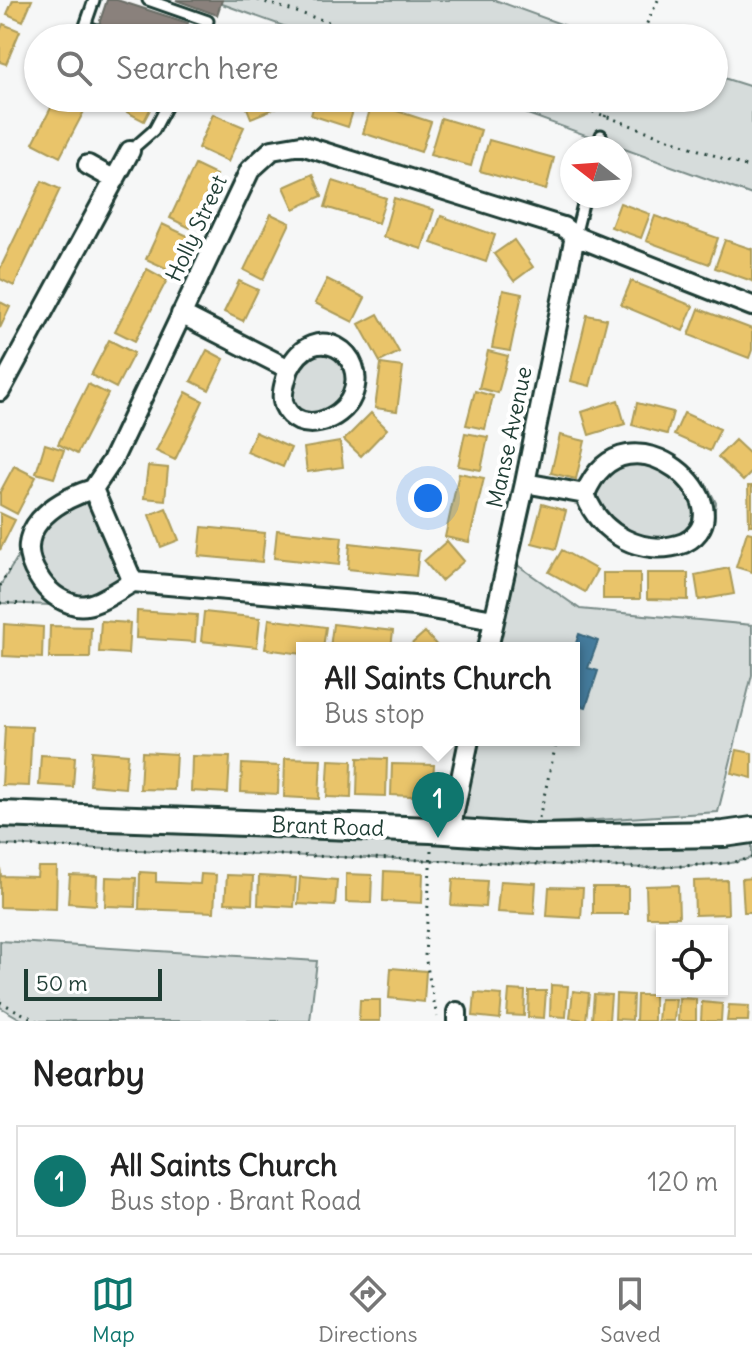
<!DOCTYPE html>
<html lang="en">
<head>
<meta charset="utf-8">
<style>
	:root { --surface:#fff; --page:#f6f6f6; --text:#222; --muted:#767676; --line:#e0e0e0; --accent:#0f766e }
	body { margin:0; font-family:Delius,sans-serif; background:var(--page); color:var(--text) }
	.controls { position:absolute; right:24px; bottom:24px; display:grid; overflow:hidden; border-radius:0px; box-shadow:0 2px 6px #0004 }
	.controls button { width:72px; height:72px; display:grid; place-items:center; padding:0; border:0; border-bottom:2px solid var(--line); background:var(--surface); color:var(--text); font:40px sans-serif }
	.compass { position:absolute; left:560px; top:136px; width:72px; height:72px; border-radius:50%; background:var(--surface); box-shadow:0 2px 6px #0004; rotate:287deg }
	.scale { position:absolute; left:24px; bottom:20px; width:138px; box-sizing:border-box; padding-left:8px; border:4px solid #1f3d34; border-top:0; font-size:22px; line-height:28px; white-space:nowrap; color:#1f3d34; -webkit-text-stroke:6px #fff; paint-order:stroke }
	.you { position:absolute; left:428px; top:498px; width:28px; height:28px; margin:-20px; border:6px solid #fff; border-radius:50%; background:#1a73e8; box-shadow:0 0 0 12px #1a73e833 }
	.badge { display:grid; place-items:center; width:52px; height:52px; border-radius:50%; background:var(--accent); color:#fff; font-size:26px; font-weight:700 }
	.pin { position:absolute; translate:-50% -66px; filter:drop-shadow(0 2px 4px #0008) }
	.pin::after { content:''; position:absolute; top:42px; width:28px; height:24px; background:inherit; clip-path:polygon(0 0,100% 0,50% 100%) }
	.popup { position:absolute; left:296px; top:642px; width:284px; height:104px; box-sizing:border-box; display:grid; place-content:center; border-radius:0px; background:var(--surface); filter:drop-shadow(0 2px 6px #0005); font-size:26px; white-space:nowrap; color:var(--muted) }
	.popup b { font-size:30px; color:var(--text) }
	.popup::after { content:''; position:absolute; left:50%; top:100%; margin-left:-16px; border:16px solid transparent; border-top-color:var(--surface) }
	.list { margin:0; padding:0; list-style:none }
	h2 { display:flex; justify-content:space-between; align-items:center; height:104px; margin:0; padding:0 32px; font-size:34px }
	h2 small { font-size:26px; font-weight:400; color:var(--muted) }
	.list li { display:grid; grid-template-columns:52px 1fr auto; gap:24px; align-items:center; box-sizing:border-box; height:112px; margin:0 16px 16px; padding:0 16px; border:2px solid var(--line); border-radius:0px }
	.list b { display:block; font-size:30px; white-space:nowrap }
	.list p { margin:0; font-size:26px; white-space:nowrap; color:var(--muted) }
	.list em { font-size:26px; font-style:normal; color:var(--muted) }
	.icon { flex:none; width:44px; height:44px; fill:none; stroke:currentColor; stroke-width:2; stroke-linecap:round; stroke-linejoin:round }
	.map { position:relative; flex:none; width:752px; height:1021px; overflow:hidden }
	.search { position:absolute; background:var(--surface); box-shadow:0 2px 6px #0004; left:24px; right:24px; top:24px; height:88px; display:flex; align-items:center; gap:20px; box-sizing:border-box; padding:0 28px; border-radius:44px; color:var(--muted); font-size:30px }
	.sheet { height:232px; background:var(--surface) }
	nav { display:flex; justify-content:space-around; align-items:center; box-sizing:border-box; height:112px; border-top:2px solid var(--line); background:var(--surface); font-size:22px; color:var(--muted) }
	nav a { display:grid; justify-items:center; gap:4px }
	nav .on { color:var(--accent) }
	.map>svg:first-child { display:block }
</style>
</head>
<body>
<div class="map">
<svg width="752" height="1021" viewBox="0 0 752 1021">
	<rect width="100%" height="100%" fill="#f6f7f7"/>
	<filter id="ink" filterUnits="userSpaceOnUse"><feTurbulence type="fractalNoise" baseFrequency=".0125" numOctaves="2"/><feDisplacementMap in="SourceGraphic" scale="16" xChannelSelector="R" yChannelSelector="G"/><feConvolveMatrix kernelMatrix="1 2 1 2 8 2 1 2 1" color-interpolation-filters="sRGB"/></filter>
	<g filter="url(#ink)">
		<path fill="#d6dcdb" stroke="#7a8c88" stroke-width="2" d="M211,0H495L599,38H317Z
			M714,75L752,87V195L483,98H714Z
			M307,346L348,356L353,395L318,422L284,404Z
			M635,453L693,474L707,485L716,503L713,520L701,534L656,547L604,525L591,480Z
			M93,489L133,582L77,606L0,603V586L44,514Z
			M516,564L580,609L752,625V675L718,812L537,824L460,822L478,740H574V648H498Z
			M0,814L752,830V858L731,863L650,868L0,845Z
			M0,941L317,961L310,1021H24L0,1007Z"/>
		<path fill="#e9c46a" stroke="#ac9c5a" stroke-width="2" d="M13,0H32L23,21L7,14Z
			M3,24L20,31L6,64L0,62V31Z
			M56,98H91L60,157L33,143Z
			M100,98H156L144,121Z
			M243,98H286L288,103L251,118Z
			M316,98H357L348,127L311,115Z
			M372,103L431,122L421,152L363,133Z
			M213,114L244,127L228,162L198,148Z
			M441,118L481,130L471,166L430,155Z
			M489,140L554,158L546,190L480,171Z
			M195,165L216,175L190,228L170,218Z
			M313,174L322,196L294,209L284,187Z
			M42,181L60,189L14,286L0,279V269Z
			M333,181L386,198L378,223L325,207Z
			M394,198L434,210L422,249L383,237Z
			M620,203L650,214L641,238L611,227Z
			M271,214L290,223L263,280L244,270Z
			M441,216L495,235L486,262L431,243Z
			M655,216L718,238L709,264L646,241Z
			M162,224L190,237L174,272L146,259Z
			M514,240L533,267L514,281L494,254Z
			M725,240L752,249V281L715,268Z
			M147,269L167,280L135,341L115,331Z
			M327,279L365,298L353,322L315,303Z
			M239,281L258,290L243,321L224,312Z
			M631,281L693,306L683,331L621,305Z
			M503,290L522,294L510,351L492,348Z
			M0,302L10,307L0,328Z
			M699,309L752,329V350L749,358L689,335Z
			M378,314L399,352L380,362L359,324Z
			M587,315L607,319L590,386L571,381Z
			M109,340L134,353L116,388L91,375Z
			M207,350L224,359L209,390L191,381Z
			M488,351L508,356L498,393L479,388Z
			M381,364L403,367L397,411L375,408Z
			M88,384L108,394L77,454L58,444Z
			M475,391L493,396L485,429L466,425Z
			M186,392L203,401L175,460L156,451Z
			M618,400L625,424L589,435L582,412Z
			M637,403L673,412L667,434L632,425Z
			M371,413L387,429L361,456L344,440Z
			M684,413L720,429L710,451L674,435Z
			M255,432L291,448L283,467L247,452Z
			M465,433L488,437L481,470L458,466Z
			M560,435L585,441L576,479L551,473Z
			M735,440L752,456V472L743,481L718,457Z
			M340,442L343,467L307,472L304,448Z
			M45,444L64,450L54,478L36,473Z
			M14,466L36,477L17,514L0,505V492Z
			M148,466L168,468L165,500L144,498Z
			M459,473L484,478L469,542L445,537Z
			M748,486H752V525H749Z
			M542,504L566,511L556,549L532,543Z
			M166,508L179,540L161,547L149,515Z
			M0,513L15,520L0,550Z
			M202,527L265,533L262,562L199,556Z
			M277,530L342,537L339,565L274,558Z
			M747,532L752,533V572L736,567Z
			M447,541L464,561L441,581L424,561Z
			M350,543L419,551L416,576L348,569Z
			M562,550L597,570L585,592L549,572Z
			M729,568L734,594L699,600L695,575Z
			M603,573H640V599H603Z
			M647,573H688V600L647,599Z
			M137,611L197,615L195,642L136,638Z
			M204,612L260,618L257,647L201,641Z
			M269,619L326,627L323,648H302V654L265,649Z
			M101,621L130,623L128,654L99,652Z
			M4,624L43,627L42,658L3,656Z
			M333,624L393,631L391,648H330Z
			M50,626L91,627L90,658H49Z
			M425,632L439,648H407Z
			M5,726L32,727L29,786L2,785Z
			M737,750L752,753V778L732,773Z
			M92,751L128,754L125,788L90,785Z
			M142,752L176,754L174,790L140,789Z
			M41,755L75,757L73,787L39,785Z
			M192,756L230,757L228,793L191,791Z
			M285,758L321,759L319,799L284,797Z
			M358,758L387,759L386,796L357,795Z
			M329,760L352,761L351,798L327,797Z
			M242,764L279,766L278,794L241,792Z
			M392,764L434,765L432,797L391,795Z
			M0,866L1,876L37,877L38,867H57L56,909L0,907Z
			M384,871L423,873L422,903L383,901Z
			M140,872L156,873V882L200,884L201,874L216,875L214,912L139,909Z
			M346,874L372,875L371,903L346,902Z
			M70,875L97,876L96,905L68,903Z
			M227,875L253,876L252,904L225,903Z
			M259,876L296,878L294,907L258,905Z
			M106,877L136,878L135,907L105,906Z
			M300,877L337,880L335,906L298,904Z
			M752,878V912H744L742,879Z
			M453,879L487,881L485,907L451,905Z
			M727,880L728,914L695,915L694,881Z
			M500,881L536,883L534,914L497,912Z
			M678,885L679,917H647L646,886Z
			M549,887L583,888L581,918L547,916Z
			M593,887H628V914H593Z
			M391,968L426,971L424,1002L389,998Z
			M551,985L568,986L566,1017L550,1016Z
			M509,990L525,991L524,1016L507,1015Z
			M529,991H546L544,1018L528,1017Z
			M573,991L589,993L586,1020L570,1018Z
			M475,993L502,995L500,1019L473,1016Z
			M594,994L611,995L609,1020L592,1019Z
			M616,994L633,995L632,1020L615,1019Z
			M637,995H654V1021H636Z
			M679,998L696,999V1021H678Z
			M660,999H676L674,1021H658Z
			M360,1000H380V1021H359Z
			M702,1002L722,1004L721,1021H701Z
			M729,1005L749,1006L748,1021H727Z"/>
		<path fill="#457b9d" stroke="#3a687e" stroke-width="2" d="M579,634L598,641L588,668L598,671L586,707L576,704L574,709V649Z"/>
		<path fill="#8a817c" stroke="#6a6d66" stroke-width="2" d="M107,0H117L188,23L183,38H144L99,24Z
			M176,0H222L217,15Z"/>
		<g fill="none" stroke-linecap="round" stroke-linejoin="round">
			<g stroke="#1f3d34" stroke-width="15">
				<path id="lane" d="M94,0L85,26L121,38
					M148,0L208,21L200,38
					M597,148L601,135
					M130,151L154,130L171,98
					M575,236L585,196"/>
			</g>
			<g stroke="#1f3d34" stroke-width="24">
				<path id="street" d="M88,165L115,180
					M181,314L289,369C314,318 370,353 352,396C342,421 298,437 284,405C280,394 286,379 289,369
					M0,391L130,151
					M525,483L585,494C627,394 752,510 684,543C643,558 599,534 585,494
					M93,489C54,501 9,531 38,576C46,590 59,601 76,605C94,609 118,590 133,582
					M494,620L414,606L133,582L93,489L112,461L250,170L272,150L301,145L563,227L575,236L752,306
					M488,648L525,483L575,236
					M450,831L469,740
					M457,1021V1012"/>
			</g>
			<g stroke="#1f3d34" stroke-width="30">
				<path id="secondary" d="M0,814L431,830L534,837L724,834L752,830"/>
			</g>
			<path stroke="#1f3d34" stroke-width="3" stroke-dasharray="2 6" stroke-linecap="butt" d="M258,0L380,38
				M640,38L658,0
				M555,98L752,169
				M605,117L613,98
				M0,586L12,565
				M0,603L36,604
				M539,818L557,740
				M0,845L650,868L731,863L752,858
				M431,850L425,956L437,1017
				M0,1002L37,1021"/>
			<use href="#lane" stroke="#fff" stroke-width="9"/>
			<use href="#street" stroke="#fff" stroke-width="18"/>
			<use href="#secondary" stroke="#fff" stroke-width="24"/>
		</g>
	</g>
	<g text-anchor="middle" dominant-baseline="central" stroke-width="8" stroke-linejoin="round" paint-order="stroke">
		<g font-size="22" fill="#1f3d34" stroke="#fff">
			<text transform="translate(196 228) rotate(-65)">Holly Street</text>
			<text transform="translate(509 437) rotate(-78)">Manse Avenue</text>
			<text transform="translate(328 826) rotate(2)">Brant Road</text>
		</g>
	</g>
</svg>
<div class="controls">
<button><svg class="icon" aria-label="locate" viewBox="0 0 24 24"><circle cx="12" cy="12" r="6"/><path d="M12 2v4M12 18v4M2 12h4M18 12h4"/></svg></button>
</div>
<svg class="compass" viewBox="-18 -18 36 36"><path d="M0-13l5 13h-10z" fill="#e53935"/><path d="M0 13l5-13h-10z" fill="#767676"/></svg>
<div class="scale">50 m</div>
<div class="you"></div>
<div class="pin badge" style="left:438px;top:838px">1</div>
<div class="popup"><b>All Saints Church</b>Bus stop</div>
<div class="search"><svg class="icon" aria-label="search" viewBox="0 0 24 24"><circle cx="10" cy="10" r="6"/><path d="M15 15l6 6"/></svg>Search here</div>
</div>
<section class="sheet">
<h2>Nearby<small></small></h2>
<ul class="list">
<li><span class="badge">1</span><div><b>All Saints Church</b><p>Bus stop · Brant Road</p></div><em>120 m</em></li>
</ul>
</section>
<nav>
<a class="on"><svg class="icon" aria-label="map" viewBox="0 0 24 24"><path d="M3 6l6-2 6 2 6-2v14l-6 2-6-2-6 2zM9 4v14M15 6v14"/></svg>Map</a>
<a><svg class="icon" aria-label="directions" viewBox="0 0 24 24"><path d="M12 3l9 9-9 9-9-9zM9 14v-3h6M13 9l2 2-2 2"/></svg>Directions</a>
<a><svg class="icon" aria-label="saved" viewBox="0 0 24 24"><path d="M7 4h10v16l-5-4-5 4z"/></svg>Saved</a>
</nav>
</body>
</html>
